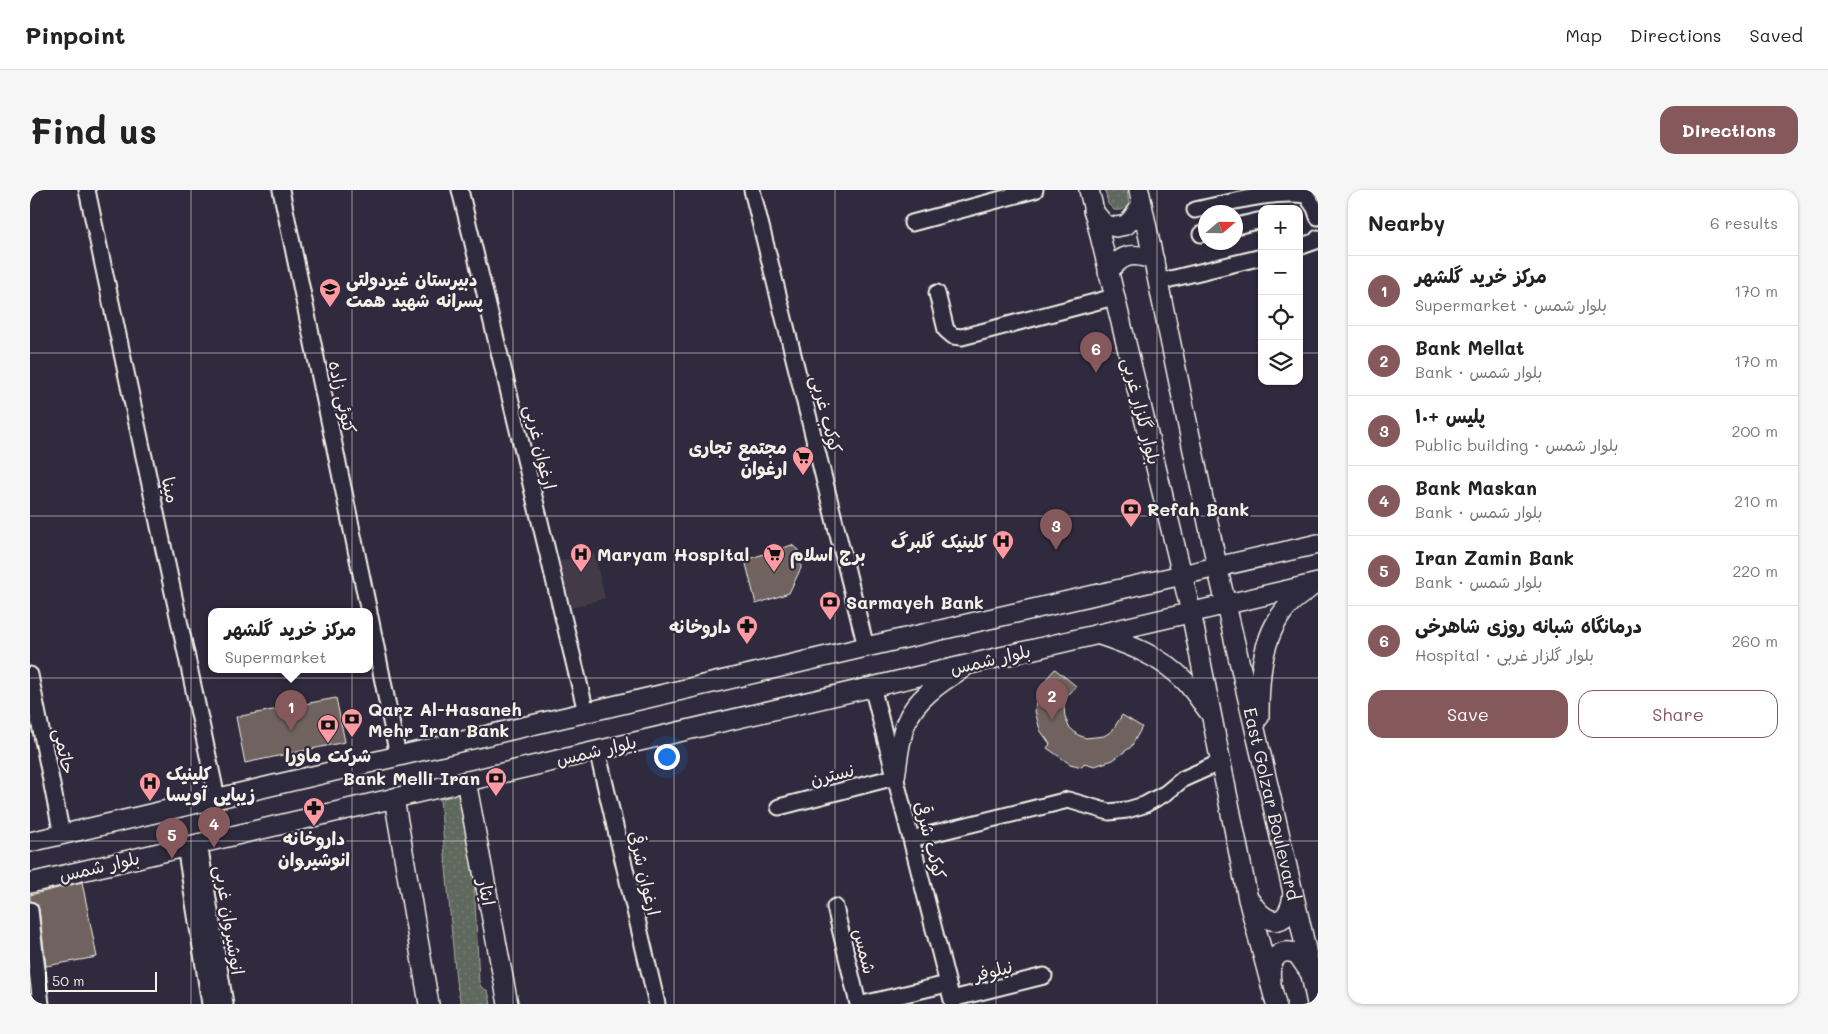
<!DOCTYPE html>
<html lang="en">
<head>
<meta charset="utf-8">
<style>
	:root { --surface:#fff; --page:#f6f6f6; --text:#222; --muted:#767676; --line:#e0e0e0; --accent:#85585c }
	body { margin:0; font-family:Mali,"Playpen Sans Arabic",sans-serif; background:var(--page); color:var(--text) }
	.controls { position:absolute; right:15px; top:15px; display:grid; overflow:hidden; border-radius:10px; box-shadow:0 1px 4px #0004 }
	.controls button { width:45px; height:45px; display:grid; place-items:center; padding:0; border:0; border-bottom:1px solid var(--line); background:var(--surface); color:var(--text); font:25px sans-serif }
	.compass { position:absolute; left:1168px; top:15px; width:45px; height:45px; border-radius:50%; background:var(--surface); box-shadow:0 1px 4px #0004; rotate:70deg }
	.scale { position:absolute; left:15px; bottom:12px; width:112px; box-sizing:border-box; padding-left:5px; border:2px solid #f4f1e8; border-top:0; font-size:14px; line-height:18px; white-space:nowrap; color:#f4f1e8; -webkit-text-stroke:4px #2f2a3d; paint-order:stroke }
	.you { position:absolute; left:636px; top:566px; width:18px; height:18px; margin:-12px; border:4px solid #fff; border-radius:50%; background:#1a73e8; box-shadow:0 0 0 8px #1a73e833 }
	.badge { display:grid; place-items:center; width:32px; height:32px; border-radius:50%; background:var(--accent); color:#fff; font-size:16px; font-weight:700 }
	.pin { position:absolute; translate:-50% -41px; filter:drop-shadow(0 1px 2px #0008) }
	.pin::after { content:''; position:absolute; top:26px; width:18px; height:15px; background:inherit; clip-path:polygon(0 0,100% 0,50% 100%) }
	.popup { position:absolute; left:178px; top:418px; width:165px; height:65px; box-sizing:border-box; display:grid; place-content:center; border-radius:10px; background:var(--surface); filter:drop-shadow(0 1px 4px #0005); font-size:16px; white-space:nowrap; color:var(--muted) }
	.popup b { font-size:19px; color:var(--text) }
	.popup::after { content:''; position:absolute; left:50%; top:100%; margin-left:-10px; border:10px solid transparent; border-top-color:var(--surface) }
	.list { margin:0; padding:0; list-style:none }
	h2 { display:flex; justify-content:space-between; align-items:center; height:65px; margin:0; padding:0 20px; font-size:21px }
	h2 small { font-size:16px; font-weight:400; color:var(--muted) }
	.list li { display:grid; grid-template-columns:32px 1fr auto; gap:15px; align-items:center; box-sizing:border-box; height:70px; padding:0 20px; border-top:1px solid var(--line) }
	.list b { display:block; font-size:19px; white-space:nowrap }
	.list p { margin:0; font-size:16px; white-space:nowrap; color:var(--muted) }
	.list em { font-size:16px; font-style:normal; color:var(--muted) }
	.actions { display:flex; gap:10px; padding:15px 20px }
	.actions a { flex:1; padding:11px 0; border:1px solid var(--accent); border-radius:15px; text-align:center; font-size:18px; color:var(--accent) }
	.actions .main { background:var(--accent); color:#fff }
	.icon { flex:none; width:28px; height:28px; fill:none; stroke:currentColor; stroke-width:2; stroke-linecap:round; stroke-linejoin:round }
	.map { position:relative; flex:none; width:1288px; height:814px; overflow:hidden; border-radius:15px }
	header { display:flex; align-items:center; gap:30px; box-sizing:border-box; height:70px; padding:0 25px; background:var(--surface); border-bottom:1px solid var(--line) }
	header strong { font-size:24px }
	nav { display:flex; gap:28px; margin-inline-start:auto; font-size:18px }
	.intro { display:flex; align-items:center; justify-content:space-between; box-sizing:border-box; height:120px; padding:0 30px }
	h1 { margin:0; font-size:35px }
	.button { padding:12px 22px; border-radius:15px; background:var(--accent); color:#fff; font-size:18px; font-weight:700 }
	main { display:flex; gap:30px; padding:0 30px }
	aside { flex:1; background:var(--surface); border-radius:15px; box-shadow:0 1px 4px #0004 }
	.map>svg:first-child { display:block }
</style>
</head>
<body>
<header>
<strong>Pinpoint</strong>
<nav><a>Map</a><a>Directions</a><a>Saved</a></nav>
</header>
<div class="intro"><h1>Find us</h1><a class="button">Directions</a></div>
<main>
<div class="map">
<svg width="1288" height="814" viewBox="0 0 1288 814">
	<defs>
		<pattern id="grass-dots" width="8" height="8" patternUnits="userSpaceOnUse" patternTransform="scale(1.25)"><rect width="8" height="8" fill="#5e675b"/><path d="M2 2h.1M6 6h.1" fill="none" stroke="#767d73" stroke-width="1.8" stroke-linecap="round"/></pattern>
	</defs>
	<rect width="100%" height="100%" fill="#2f2a3d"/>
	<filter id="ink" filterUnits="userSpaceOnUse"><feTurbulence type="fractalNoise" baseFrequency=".02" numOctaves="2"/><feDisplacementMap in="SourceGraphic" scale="10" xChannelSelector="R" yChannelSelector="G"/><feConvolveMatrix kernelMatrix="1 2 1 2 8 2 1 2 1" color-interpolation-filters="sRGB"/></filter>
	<g filter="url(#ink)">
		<path fill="#423b47" d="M564,363L575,408L541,418L530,371Z"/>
		<path fill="url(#grass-dots)" stroke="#a9aca2" d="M1075,0H1097L1099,14L1092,20H1084L1078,14Z
			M434,603L443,670L449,792L451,797L458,801L461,814H431L426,791L410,609Z"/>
		<path fill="#70635f" stroke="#f4f1e8" d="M762,355L768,360L770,366L771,378L759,403L726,414L715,370Z
			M1025,479L1046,496L1036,508L1034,517L1035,527L1039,537L1048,545L1056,548L1074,546L1082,541L1092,525L1112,537L1101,557L1083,570L1065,576L1054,573L1052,577L1040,574L1017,558L1020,554L1010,540L1005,521L1006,509L1018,487Z
			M306,508L315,552L215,573L206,527Z
			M52,692L67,767L16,776L9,719L7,714L0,711V705Z"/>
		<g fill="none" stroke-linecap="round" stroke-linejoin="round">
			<g stroke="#f4f1e8" stroke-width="19">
				<path id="minor" d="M57,0L187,608
					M251,0L339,422
					M430,0L556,522
					M722,0L836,457
					M1165,20C1198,13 1244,0 1276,5L1285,18L1288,27
					M882,33L1005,0
					M1206,36L1232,30
					M1171,44L1176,43
					M1269,57L1286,51L1288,48
					M1128,92L1232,67
					M907,103L916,140L923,146L932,147L1084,107
					M340,427L368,566
					M0,485L32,645
					M842,496L923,814
					M567,560L627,814
					M749,617L865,587
					M881,649L1038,610L1079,622L1097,620L1114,615L1136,603L1153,589L1191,572
					M169,653L195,814
					M155,656L180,814
					M805,717L828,814
					M0,720L11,814
					M922,809L1014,786
					M833,814L917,794"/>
			</g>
			<g stroke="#f4f1e8" stroke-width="22">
				<g id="major">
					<path d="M1059,0L1161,422L1218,709L1246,814"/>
					<path id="s1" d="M1109,0L1187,376L1272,741L1287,814"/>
					<path d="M1063,21L1075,35L1086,37L1096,35L1102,29L1112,14"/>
					<path d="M1078,82C1092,64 1102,62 1124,70"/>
					<path d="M1067,444C1100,455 1131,466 1156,492C1164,501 1172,513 1180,523"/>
					<path d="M1229,527C1229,489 1231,447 1257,417C1263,409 1274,403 1281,397"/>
					<path d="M865,587C868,570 869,549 876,533C885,509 911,492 932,479"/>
					<path d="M436,591L478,814"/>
					<path d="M364,608L399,814"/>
					<path d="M0,652L836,457L1288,354"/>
					<path d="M0,693L1288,393"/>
					<path d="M1221,712C1239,740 1261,736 1263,702"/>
					<path d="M1241,791C1238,773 1248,754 1268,765L1279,781"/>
				</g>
			</g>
			<use href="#minor" stroke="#2f2a3d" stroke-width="15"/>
			<use href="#major" stroke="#2f2a3d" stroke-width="19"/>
		</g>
	</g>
	<path fill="none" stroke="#f4f1e8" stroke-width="1" stroke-opacity="0.55" d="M161,0V814M322,0V814M483,0V814M644,0V814M805,0V814M966,0V814M1127,0V814M0,163H1232M1269,163H1288M0,326H1288M0,488H1288M0,651H1288"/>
	<defs>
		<g id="school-pin" transform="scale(1.125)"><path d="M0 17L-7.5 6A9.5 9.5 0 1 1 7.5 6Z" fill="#ff9aa2" stroke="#2f2a3d"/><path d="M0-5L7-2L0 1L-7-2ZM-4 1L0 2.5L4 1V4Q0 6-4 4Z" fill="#111"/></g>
		<g id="supermarket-pin" transform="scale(1.125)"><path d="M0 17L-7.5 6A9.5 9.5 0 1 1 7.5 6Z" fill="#ff9aa2" stroke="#2f2a3d"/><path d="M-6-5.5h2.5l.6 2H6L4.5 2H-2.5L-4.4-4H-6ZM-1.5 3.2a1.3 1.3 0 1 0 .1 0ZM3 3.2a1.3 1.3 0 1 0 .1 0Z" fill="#111"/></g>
		<g id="bank-pin" transform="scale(1.125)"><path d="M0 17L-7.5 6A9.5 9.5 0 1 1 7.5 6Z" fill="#ff9aa2" stroke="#2f2a3d"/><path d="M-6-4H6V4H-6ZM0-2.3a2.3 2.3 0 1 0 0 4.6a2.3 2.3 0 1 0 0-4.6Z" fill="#111"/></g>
		<g id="hospital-pin" transform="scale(1.125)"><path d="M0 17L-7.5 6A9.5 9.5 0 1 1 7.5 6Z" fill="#ff9aa2" stroke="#2f2a3d"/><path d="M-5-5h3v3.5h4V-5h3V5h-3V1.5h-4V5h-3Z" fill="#111"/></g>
		<g id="pharmacy-pin" transform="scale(1.125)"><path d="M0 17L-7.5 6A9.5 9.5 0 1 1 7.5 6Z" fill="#ff9aa2" stroke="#2f2a3d"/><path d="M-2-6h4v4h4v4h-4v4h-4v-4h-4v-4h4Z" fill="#111"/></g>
	</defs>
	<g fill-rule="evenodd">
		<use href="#school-pin" x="300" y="99"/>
		<use href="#supermarket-pin" x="773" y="267"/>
		<use href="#bank-pin" x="1101" y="319"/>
		<use href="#hospital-pin" x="973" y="351"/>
		<use href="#hospital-pin" x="551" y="364"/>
		<use href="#supermarket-pin" x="744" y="364"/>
		<use href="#bank-pin" x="800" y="412"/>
		<use href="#pharmacy-pin" x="717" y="436"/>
		<use href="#bank-pin" x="322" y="529"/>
		<use href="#bank-pin" x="298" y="535"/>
		<use href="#bank-pin" x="466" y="588"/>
		<use href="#hospital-pin" x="120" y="593"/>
		<use href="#pharmacy-pin" x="284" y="618"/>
	</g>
	<g text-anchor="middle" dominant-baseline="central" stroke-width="4.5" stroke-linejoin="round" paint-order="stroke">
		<g font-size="18" font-weight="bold" fill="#f4f1e8" stroke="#2f2a3d" text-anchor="start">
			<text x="316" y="89">دبیرستان غیردولتی<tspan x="316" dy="21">پسرانه شهید همت</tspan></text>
			<text x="757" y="257" text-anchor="end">مجتمع تجاری<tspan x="757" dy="21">ارغوان</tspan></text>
			<text x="1117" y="319">Refah Bank</text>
			<text x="957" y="351" text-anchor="end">کلینیک گلبرگ</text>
			<text x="567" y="364">Maryam Hospital</text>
			<text x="760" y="364">برج اسلام</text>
			<text x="816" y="412">Sarmayeh Bank</text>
			<text x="701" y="436" text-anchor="end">داروخانه</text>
			<text x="338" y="519">Qarz Al-Hasaneh<tspan x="338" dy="21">Mehr Iran Bank</tspan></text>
			<text x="298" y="565" text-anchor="middle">شرکت ماورا</text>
			<text x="136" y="583">کلینیک<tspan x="136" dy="21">زیبایی آویسا</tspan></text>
			<text x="450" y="588" text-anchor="end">Bank Melli Iran</text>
			<text x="284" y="648" text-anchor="middle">داروخانه<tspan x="284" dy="21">انوشیروان</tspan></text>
		</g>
		<g font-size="18" fill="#f4f1e8" stroke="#2f2a3d">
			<text transform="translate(313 207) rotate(78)">کتوئی زاده</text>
			<text transform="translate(1112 221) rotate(76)">بلوار گلزار غربی</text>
			<text transform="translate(797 224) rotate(76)">کوکب غربی</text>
			<text transform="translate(511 257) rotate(77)">ارغوان غربی</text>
			<text transform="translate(141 300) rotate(78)">مینا</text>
			<text transform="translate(960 469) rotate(-13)">بلوار شمس</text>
			<text transform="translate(566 560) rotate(-13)">بلوار شمس</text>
			<text transform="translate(35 561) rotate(79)">حاتمی</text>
			<text transform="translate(802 584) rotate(-14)">نسترن</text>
			<text stroke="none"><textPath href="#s1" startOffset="628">East Golzar Boulevard</textPath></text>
			<text transform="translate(901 650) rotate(76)">کوکب شرقی</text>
			<text transform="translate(69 676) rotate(-13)">بلوار شمس</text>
			<text transform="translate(615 683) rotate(77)">ارغوان شرقی</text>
			<text transform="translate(457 702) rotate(79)">ایثار</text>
			<text transform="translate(200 730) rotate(81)">انوشیروان غربی</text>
			<text transform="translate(835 761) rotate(76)">شمس</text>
			<text transform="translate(963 780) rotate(-14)">نیلوفر</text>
		</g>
	</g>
</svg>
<div class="controls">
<button>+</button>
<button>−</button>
<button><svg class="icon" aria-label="locate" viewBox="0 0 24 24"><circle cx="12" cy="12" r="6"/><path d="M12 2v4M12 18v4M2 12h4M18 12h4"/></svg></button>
<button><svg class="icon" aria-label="layers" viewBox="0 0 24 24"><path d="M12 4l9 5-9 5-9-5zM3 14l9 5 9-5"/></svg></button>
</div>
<svg class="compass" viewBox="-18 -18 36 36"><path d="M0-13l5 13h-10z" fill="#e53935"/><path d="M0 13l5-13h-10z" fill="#767676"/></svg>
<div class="scale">50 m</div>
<div class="you"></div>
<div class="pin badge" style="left:261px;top:541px">1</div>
<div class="popup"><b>مرکز خرید گلشهر</b>Supermarket</div>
<div class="pin badge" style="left:1022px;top:530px">2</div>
<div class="pin badge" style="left:1026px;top:360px">3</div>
<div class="pin badge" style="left:184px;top:658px">4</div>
<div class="pin badge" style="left:142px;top:669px">5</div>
<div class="pin badge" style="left:1066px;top:183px">6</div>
</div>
<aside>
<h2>Nearby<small>6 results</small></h2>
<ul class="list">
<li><span class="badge">1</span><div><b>مرکز خرید گلشهر</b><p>Supermarket · بلوار شمس</p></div><em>170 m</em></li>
<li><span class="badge">2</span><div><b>Bank Mellat</b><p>Bank · بلوار شمس</p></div><em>170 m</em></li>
<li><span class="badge">3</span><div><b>پلیس +۱۰</b><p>Public building · بلوار شمس</p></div><em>200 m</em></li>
<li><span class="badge">4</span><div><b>Bank Maskan</b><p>Bank · بلوار شمس</p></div><em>210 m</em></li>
<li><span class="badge">5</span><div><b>Iran Zamin Bank</b><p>Bank · بلوار شمس</p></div><em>220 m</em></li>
<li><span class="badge">6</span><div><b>درمانگاه شبانه روزی شاهرخی</b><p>Hospital · بلوار گلزار غربی</p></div><em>260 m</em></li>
</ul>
<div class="actions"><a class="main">Save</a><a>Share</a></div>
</aside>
</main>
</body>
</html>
